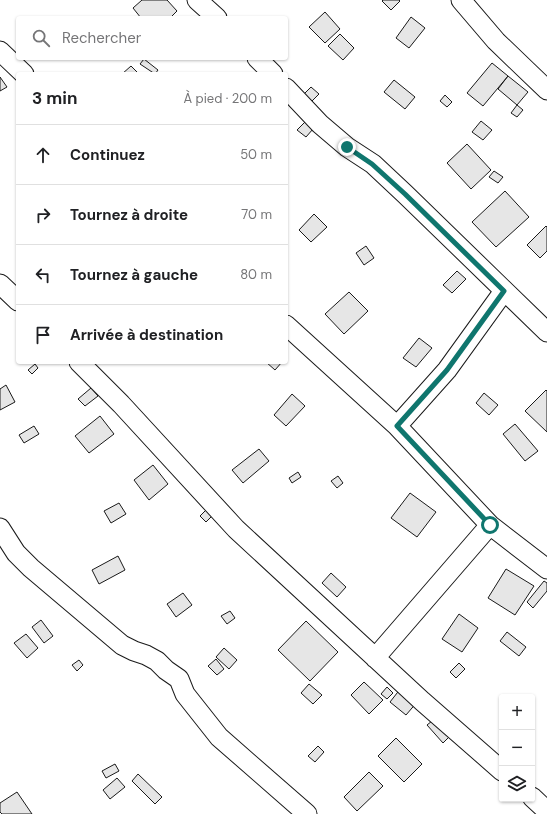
<!DOCTYPE html>
<html lang="fr">
<head>
<meta charset="utf-8">
<style>
	:root { --surface:#fff; --page:#f6f6f6; --text:#202124; --muted:#757577; --line:#e0e0e0 }
	body { margin:0; font-family:"DM Sans",sans-serif; background:var(--page); color:var(--text) }
	.controls { position:absolute; right:12px; bottom:12px; display:grid; overflow:hidden; border-radius:4px; box-shadow:0 1px 3px #0004 }
	.controls button { width:36px; height:36px; display:grid; place-items:center; padding:0; border:0; border-bottom:1px solid var(--line); background:var(--surface); color:var(--text); font:20px sans-serif }
	.stop { position:absolute; width:12px; height:12px; margin:-9px; border:3px solid #0f766e; border-radius:50%; background:#fff }
	.stop.end { background:#0f766e; border-color:#fff; box-shadow:0 1px 4px #0008 }
	.list { margin:0; padding:0; list-style:none }
	h2 { display:flex; justify-content:space-between; align-items:center; height:52px; margin:0; padding:0 16px; font-size:17px }
	h2 small { font-size:13px; font-weight:400; color:var(--muted) }
	.list li { display:grid; grid-template-columns:26px 1fr auto; gap:12px; align-items:center; box-sizing:border-box; height:60px; padding:0 16px; border-top:1px solid var(--line) }
	.list b { display:block; font-size:15px; white-space:nowrap }
	.list em { font-size:13px; font-style:normal; color:var(--muted) }
	.icon { flex:none; width:22px; height:22px; fill:none; stroke:currentColor; stroke-width:2; stroke-linecap:round; stroke-linejoin:round }
	.map { position:relative; flex:none; width:547px; height:814px; overflow:hidden }
	.search { position:absolute; background:var(--surface); box-shadow:0 1px 3px #0004; left:16px; top:16px; width:272px; height:44px; display:flex; align-items:center; gap:10px; box-sizing:border-box; padding:0 14px; border-radius:4px; color:var(--muted); font-size:15px }
	.panel { position:absolute; background:var(--surface); box-shadow:0 1px 3px #0004; left:16px; top:72px; width:272px; height:292px; border-radius:4px }
	.map>svg:first-child { display:block }
</style>
</head>
<body>
<div class="map">
<svg width="547" height="814" viewBox="0 0 547 814">
	<rect width="100%" height="100%" fill="#fff"/>
	<path fill="#e6e6e6" stroke="#1a1a1a" d="M142,0H167L177,11L170,18H141L133,8Z
		M383,0H399L400,1L391,10L382,1Z
		M325,12L340,29L325,43L309,27Z
		M411,17L425,28L409,48L396,38Z
		M340,34L354,48L343,60L328,46Z
		M144,59L158,70L155,74L140,64Z
		M492,63L508,76L483,106L467,93Z
		M131,66L139,74H122Z
		M508,76L528,92L517,105L498,89Z
		M0,77L7,87L0,91Z
		M394,80L415,97L405,109L384,92Z
		M311,87L319,94L312,101L304,94Z
		M445,95L452,102L447,107L440,101Z
		M517,105L523,110L517,117L511,113Z
		M481,121L492,130L483,140L472,132Z
		M305,122L313,129L306,137L297,130Z
		M467,144L491,170L471,189L447,163Z
		M494,171L503,177L498,183L489,177Z
		M505,191L529,217L496,247L472,222Z
		M314,214L327,227L311,242L299,230Z
		M546,226L547,227V251L540,258L527,245Z
		M366,246L374,258L364,265L356,253Z
		M457,271L466,279L452,293L443,285Z
		M349,292L368,311L344,334L325,314Z
		M419,338L432,348L416,367L403,358Z
		M266,362H282L275,370Z
		M35,364L38,368L32,374L28,370Z
		M6,385L15,402L0,410V389Z
		M91,388L98,396L85,406L78,399Z
		M546,390L547,391V432L525,411Z
		M484,393L498,405L489,415L476,403Z
		M292,394L305,406L286,426L274,415Z
		M100,416L114,434L89,453L75,436Z
		M515,424L538,451L525,461L503,434Z
		M34,426L39,434L24,443L19,435Z
		M259,449L269,461L243,483L232,470Z
		M153,465L168,484L149,500L134,480Z
		M298,472L301,477L292,483L289,478Z
		M338,476L343,483L337,488L331,481Z
		M410,493L436,512L417,537L391,518Z
		M119,503L126,514L111,523L104,511Z
		M206,510L212,516L206,522L200,516Z
		M118,556L125,570L99,584L92,570Z
		M506,569L534,586L515,615L488,598Z
		M331,573L346,587L337,597L322,583Z
		M544,581L547,583V591L533,608L527,602Z
		M183,593L192,605L176,617L167,604Z
		M230,611L235,618L227,624L221,616Z
		M459,614L478,628L462,652L442,639Z
		M41,620L53,636L44,643L32,627Z
		M306,621L338,652L310,681L278,650Z
		M507,632L526,647L519,656L500,641Z
		M26,634L38,648L27,658L14,643Z
		M224,648L237,660L229,669L216,657Z
		M216,659L224,669L217,675L208,666Z
		M79,660L83,665L77,671L72,665Z
		M459,663L465,669L456,678L450,672Z
		M364,682L383,700L369,714L351,695Z
		M309,684L322,695L313,704L301,693Z
		M387,687L393,693L387,699L381,694Z
		M401,688L418,701L406,715L390,702Z
		M437,717L452,734L443,743L427,725Z
		M396,738L422,764L404,782L378,756Z
		M318,746L324,752L315,762L308,756Z
		M115,764L119,771L106,778L102,771Z
		M369,772L383,786L357,811L344,797Z
		M138,774L162,797L155,804L132,781Z
		M117,778L125,787L110,799L103,790Z
		M17,792L32,814H2L0,812V803Z"/>
	<g fill="none" stroke-linecap="round" stroke-linejoin="round">
		<g stroke="#1a1a1a" stroke-width="21">
			<path id="minor" d="M197,0L217,18
				M461,0L496,41L547,90
				M0,51L24,74
				M257,58L273,74
				M286,88L320,124L347,147L373,164L405,194L547,332
				M0,284L18,301
				M286,325L397,426L490,525L547,569
				M79,362L121,404L236,529L422,701L502,771
				M397,426L447,370L504,291
				M0,528L16,553L31,568L122,645L134,651L146,655L157,661L166,670L179,679L185,694L219,737L307,814
				M375,658L490,525
				M532,797L547,811"/>
		</g>
		<use href="#minor" stroke="#fff" stroke-width="19"/>
	</g>
	<g fill="none" stroke-linecap="round" stroke-linejoin="round">
		<path stroke="#0f766e" stroke-width="5" d="M347,147L372,164L405,194L504,291L447,370L397,426L490,525"/>
	</g>
</svg>
<div class="controls">
<button>+</button>
<button>−</button>
<button><svg class="icon" aria-label="layers" viewBox="0 0 24 24"><path d="M12 4l9 5-9 5-9-5zM3 14l9 5 9-5"/></svg></button>
</div>
<div class="stop" style="left:490px;top:525px"></div>
<div class="stop end" style="left:347px;top:147px"></div>
<div class="search"><svg class="icon" aria-label="search" viewBox="0 0 24 24"><circle cx="10" cy="10" r="6"/><path d="M15 15l6 6"/></svg>Rechercher</div>
<section class="panel">
<h2>3 min<small>À pied · 200 m</small></h2>
<ul class="list">
<li><svg class="icon" aria-label="ahead" viewBox="0 0 24 24"><path d="M12 20V5M6 11l6-6 6 6"/></svg><div><b>Continuez</b></div><em>50 m</em></li>
<li><svg class="icon" aria-label="right" viewBox="0 0 24 24"><path d="M7 20v-9h11M14 6l5 5-5 5"/></svg><div><b>Tournez à droite</b></div><em>70 m</em></li>
<li><svg class="icon" aria-label="left" viewBox="0 0 24 24"><path d="M17 20v-9H6M10 6l-5 5 5 5"/></svg><div><b>Tournez à gauche</b></div><em>80 m</em></li>
<li><svg class="icon" aria-label="arrive" viewBox="0 0 24 24"><path d="M6 21V4h12l-3 4 3 4H6"/></svg><div><b>Arrivée à destination</b></div></li>
</ul>
</section>
</div>
</body>
</html>
